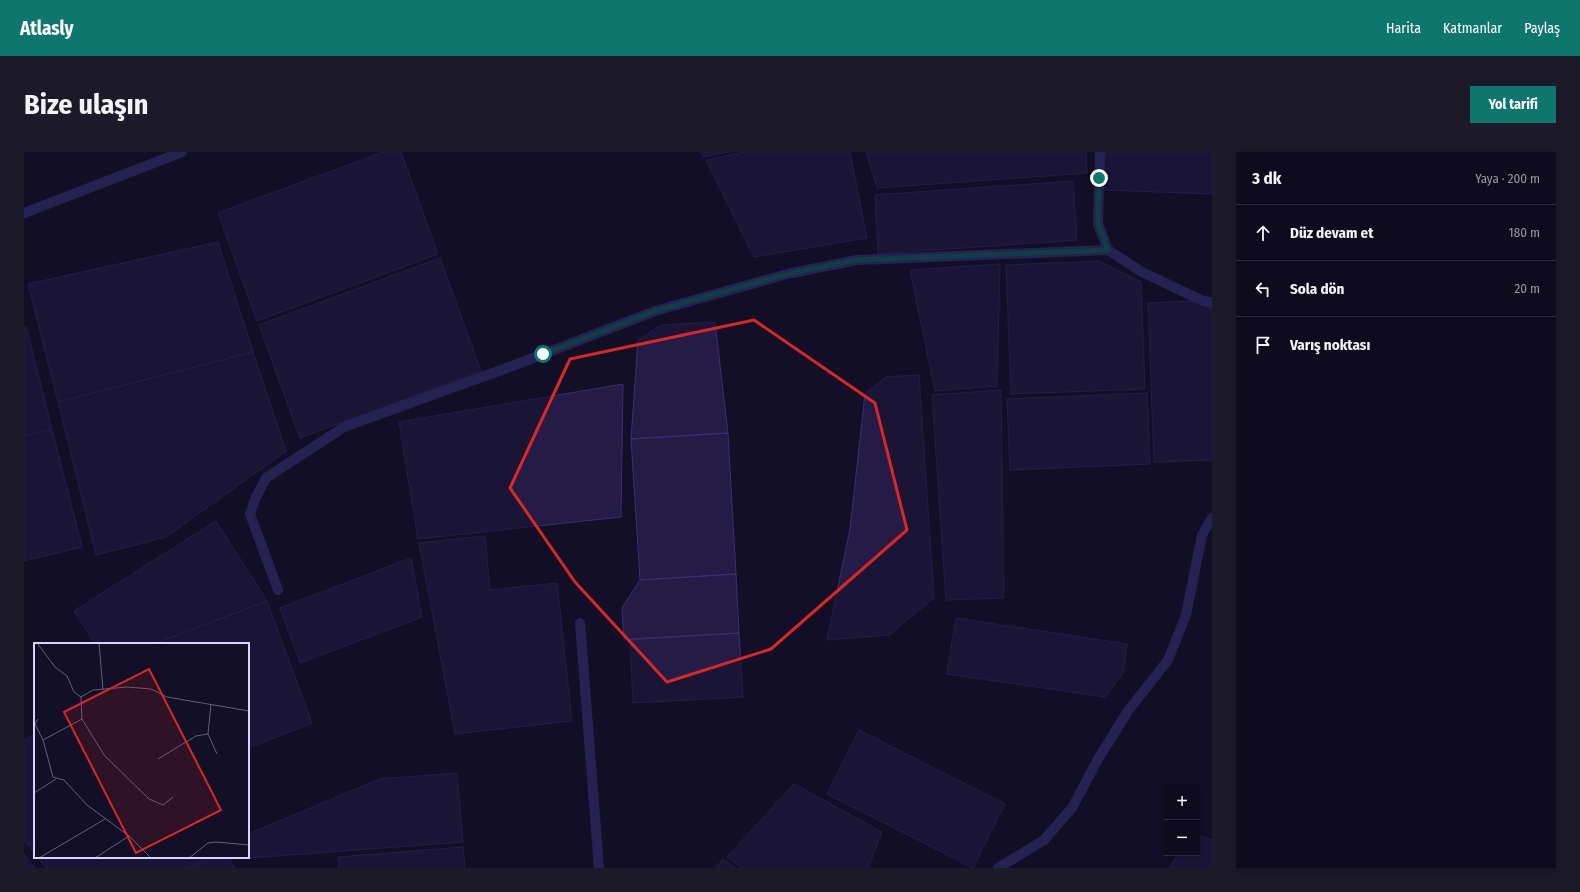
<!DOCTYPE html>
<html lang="tr">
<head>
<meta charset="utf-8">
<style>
	:root { --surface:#0e0b1c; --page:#1c1929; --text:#f1f3f6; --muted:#9b9ba3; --line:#2e2b3b; --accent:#0f766e }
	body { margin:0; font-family:"Fira Sans Condensed",sans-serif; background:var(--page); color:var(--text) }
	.controls { position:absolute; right:12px; bottom:12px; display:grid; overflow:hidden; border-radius:0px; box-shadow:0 2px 6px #0003 }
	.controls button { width:36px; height:36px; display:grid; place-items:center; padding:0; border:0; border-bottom:1px solid var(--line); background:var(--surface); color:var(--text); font:20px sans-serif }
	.stop { position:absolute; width:12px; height:12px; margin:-9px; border:3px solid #0f766e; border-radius:50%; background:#fff }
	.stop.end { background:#0f766e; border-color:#fff; box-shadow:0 1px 4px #0008 }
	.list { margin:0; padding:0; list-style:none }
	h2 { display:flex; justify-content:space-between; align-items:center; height:52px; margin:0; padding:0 16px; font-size:17px }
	h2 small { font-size:13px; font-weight:400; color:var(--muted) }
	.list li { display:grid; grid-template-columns:26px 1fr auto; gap:12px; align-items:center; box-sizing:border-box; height:56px; padding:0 16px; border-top:1px solid var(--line) }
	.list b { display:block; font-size:15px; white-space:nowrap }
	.list em { font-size:13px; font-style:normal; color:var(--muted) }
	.icon { flex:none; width:22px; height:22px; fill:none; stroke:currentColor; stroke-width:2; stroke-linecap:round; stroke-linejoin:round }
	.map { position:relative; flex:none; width:1188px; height:716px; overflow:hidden; border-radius:0px }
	header { display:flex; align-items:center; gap:24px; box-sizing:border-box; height:56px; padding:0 20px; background:var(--accent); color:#fff }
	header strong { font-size:19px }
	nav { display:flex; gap:22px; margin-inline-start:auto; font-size:14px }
	.intro { display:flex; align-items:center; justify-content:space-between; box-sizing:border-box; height:96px; padding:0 24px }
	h1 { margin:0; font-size:28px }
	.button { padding:10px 18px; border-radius:0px; background:var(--accent); color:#fff; font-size:14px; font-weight:700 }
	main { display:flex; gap:24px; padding:0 24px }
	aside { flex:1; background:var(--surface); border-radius:0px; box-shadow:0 2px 6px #0003 }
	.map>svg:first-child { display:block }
</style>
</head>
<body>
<header>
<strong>Atlasly</strong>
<nav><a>Harita</a><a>Katmanlar</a><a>Paylaş</a></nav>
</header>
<div class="intro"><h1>Bize ulaşın</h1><a class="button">Yol tarifi</a></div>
<main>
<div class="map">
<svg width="1188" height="716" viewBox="0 0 1188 716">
	<rect width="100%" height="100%" fill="#130f26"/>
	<path fill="#241b47" stroke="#3b2d73" d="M359,0H377L414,102L233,169L194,61Z
		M677,0H705L679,5Z
		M720,0H826L843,86L730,105L682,8Z
		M842,0H1062L1063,21L853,36Z
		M1081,0H1188V42L1080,38Z
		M1049,29L1053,88L854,102L851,43Z
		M194,90L229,200L34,250L4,132Z
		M416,106L457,219L276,286L235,173Z
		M1075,109L1117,130L1121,237L987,242L982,113Z
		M976,112L973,234L911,239L886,118Z
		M1167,149L1188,157V308L1130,310L1124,151Z
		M691,170L704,281L607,287L614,188L637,173Z
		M2,174L28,277L0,284V175Z
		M229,200L262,299L142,385L72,403L34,250Z
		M895,223L910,446L865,483L803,488L826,377L841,242L862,225Z
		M599,232L597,365L394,387L375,270Z
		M977,238L980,446L922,448L908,243Z
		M1123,241L1126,312L986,318L983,247Z
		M28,277L58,395L0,409V284Z
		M704,281L712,422L616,428L607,287Z
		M192,369L243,449L130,492H71L50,459Z
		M461,384L466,438L533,431L548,569L431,582L395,391Z
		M387,406L398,465L276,511L256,456Z
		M712,422L715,481L600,488L598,456L616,428Z
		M243,449L288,571L224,596V492H130Z
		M932,466L1103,492L1099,521L1081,545L923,522Z
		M715,481L719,545L609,551L606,487Z
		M835,578L981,652L949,716L803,642Z
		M11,582V688L4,693L0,689V588Z
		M433,621L439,690L225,706L224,704V682L356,627Z
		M770,632L858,680L844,716H718L703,705Z
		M1173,683L1188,688V716H1145L1155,701H1173Z
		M11,688V702L4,693Z
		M439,695L441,716H315L314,705Z
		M0,702L11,716H0Z
		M14,705H185L167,716H22Z
		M185,705H204L211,716H167Z
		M699,707L712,716H692Z"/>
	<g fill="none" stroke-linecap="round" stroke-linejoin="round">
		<path stroke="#3d3a85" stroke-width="10" d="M0,61L158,0
			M254,438L226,362L232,345L242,326L320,275L491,213L631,159L763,122L833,108L1084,98
			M556,471L575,716
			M1020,688L1048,656L1074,607L1104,559L1144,508L1162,463L1178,383L1188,366"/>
		<path stroke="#3d3a85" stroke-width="10" d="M1076,0L1074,72L1084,98L1118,120L1177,148L1188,151
			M974,716L1020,688"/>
	</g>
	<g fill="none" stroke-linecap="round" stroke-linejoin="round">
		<path stroke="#0f766e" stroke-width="5" d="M519,202L631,159L763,122L833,108L1084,98L1074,72L1075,26"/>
	</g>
	<path d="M0 0H1188V716H0ZM730,168L851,251L883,378L747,497L643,530L551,430L486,336L546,207Z" fill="#130f26" fill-opacity=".55" fill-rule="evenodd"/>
	<path fill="none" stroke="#d62828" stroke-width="3" stroke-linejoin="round" d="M730,168L851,251L883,378L747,497L643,530L551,430L486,336L546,207Z"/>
	<g transform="translate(10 491)">
		<rect width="215" height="215" fill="#130f26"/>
		<path fill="none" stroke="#625e7d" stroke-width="1" d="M3,0L21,24L33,33L40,49L47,54L48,76L70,112L115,156L129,162L139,154M65,0L69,47M47,54L59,47L93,44L117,46L133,54L215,68M177,61L174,91L183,111M4,76L1,81L9,97L19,134L30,137L53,162L95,193L117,215M9,97L48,76M124,116L162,93L174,91M0,150L22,136M5,215L71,176M61,215L95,193M155,215L174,200L182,199L215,202"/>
		<path fill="#d62828" fill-opacity="0.15" stroke="#d62828" stroke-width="2" d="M115,26L187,167L102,210L30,69Z"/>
		<rect width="215" height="215" fill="none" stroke="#d9d4ff" stroke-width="2"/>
	</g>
</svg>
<div class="controls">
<button>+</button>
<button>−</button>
</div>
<div class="stop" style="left:519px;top:202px"></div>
<div class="stop end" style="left:1075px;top:26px"></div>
</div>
<aside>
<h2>3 dk<small>Yaya · 200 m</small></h2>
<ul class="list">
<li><svg class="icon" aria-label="ahead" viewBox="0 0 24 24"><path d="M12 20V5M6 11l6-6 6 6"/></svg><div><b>Düz devam et</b></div><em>180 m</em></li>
<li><svg class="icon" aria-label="left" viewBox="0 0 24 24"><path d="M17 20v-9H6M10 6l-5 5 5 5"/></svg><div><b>Sola dön</b></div><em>20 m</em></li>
<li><svg class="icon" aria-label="arrive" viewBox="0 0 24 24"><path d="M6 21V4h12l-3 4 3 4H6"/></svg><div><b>Varış noktası</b></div></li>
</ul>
</aside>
</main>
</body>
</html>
